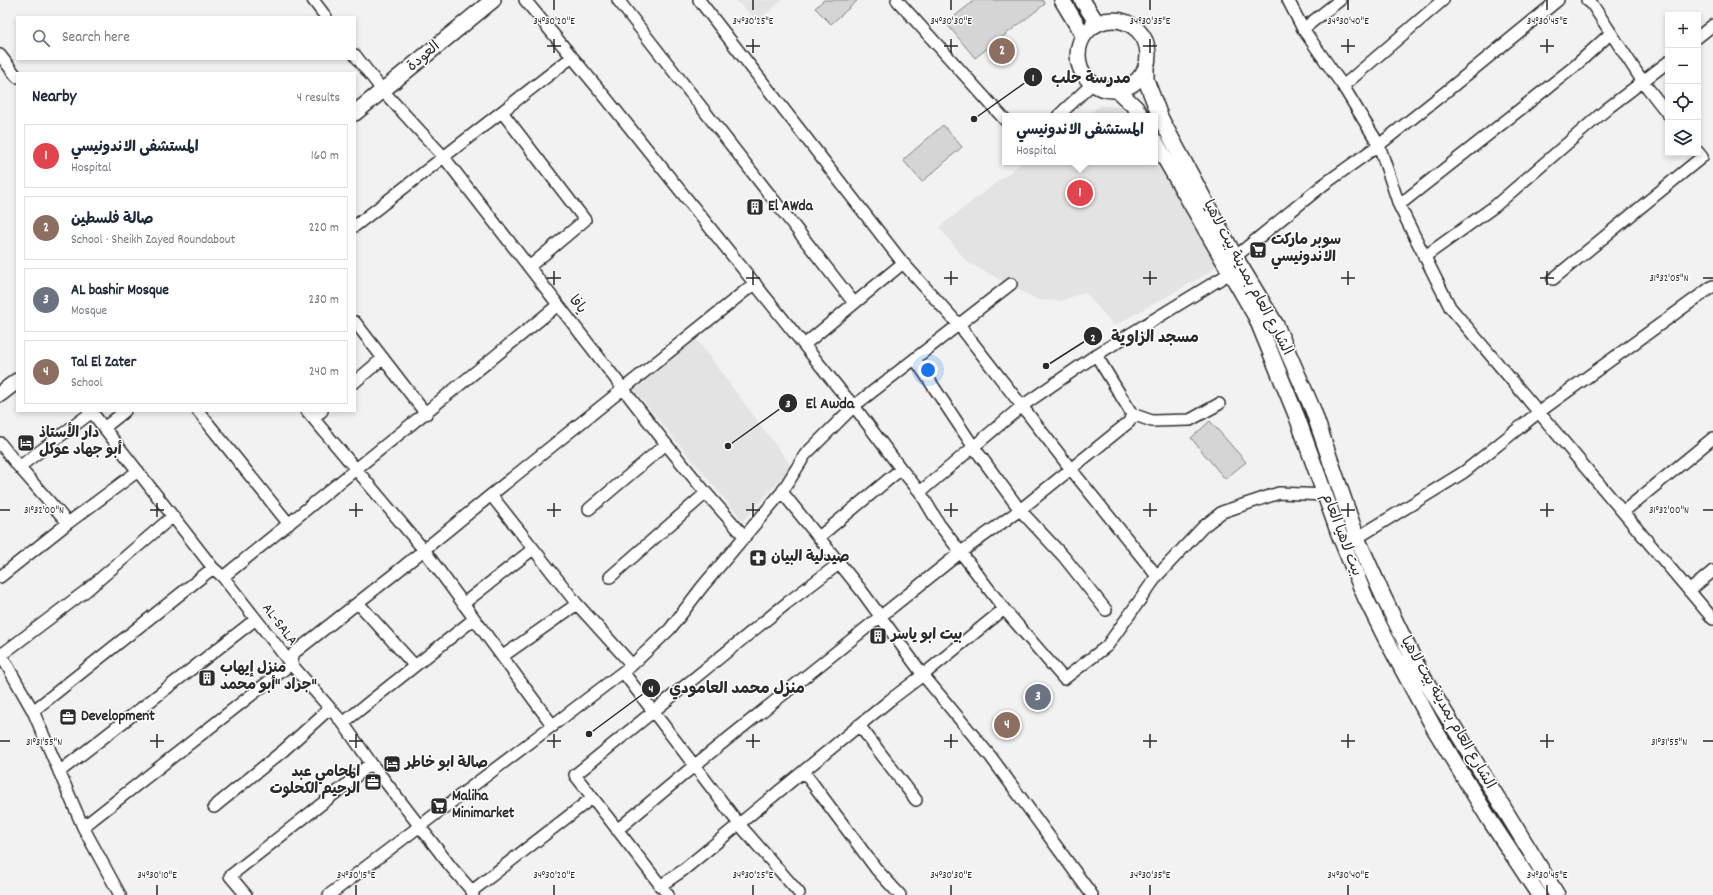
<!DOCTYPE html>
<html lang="en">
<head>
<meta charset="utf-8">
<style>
	:root { --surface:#fff; --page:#f6f6f7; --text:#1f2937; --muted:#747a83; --line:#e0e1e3; --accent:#2b2b2b }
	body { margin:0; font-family:Dekko,"Playpen Sans Arabic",sans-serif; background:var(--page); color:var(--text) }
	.controls { position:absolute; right:12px; top:12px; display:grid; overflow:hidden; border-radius:0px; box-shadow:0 2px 6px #0003 }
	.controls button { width:36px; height:36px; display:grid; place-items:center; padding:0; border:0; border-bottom:1px solid var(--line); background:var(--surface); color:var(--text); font:20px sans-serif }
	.you { position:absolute; left:928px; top:370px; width:14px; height:14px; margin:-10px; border:3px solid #fff; border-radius:50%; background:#1a73e8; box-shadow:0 0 0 6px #1a73e833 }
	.badge { display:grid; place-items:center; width:26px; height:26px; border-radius:50%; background:var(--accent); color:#fff; font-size:13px; font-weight:700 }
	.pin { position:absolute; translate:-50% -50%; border:2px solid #fff; box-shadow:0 1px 4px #0006 }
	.popup { position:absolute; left:1002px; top:113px; width:156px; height:52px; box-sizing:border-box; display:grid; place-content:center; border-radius:0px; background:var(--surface); filter:drop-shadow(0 1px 3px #0005); font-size:13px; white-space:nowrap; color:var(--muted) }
	.popup b { font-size:15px; color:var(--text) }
	.popup::after { content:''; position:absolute; left:50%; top:100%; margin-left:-8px; border:8px solid transparent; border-top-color:var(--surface) }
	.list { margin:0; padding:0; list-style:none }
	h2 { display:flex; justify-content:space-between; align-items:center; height:52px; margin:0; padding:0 16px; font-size:17px }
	h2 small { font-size:13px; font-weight:400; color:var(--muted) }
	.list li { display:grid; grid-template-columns:26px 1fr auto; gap:12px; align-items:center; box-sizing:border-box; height:64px; margin:0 8px 8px; padding:0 8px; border:1px solid var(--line); border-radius:0px }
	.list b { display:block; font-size:15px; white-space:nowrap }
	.list p { margin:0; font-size:13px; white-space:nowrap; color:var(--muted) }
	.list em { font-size:13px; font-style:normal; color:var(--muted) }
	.icon { flex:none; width:22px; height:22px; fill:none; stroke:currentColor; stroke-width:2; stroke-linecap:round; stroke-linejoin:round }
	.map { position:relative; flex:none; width:1713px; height:895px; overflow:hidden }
	.search { position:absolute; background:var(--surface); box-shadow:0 2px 6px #0003; left:16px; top:16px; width:340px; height:44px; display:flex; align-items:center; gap:10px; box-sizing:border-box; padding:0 14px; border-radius:0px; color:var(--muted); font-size:15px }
	.panel { position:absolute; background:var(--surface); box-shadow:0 2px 6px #0003; left:16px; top:72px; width:340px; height:340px; border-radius:0px }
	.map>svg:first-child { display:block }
</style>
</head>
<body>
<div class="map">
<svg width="1713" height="895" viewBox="0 0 1713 895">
	<rect width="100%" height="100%" fill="#f2f2f2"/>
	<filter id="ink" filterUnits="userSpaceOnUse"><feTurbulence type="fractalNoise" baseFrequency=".025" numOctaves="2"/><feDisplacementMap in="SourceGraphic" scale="8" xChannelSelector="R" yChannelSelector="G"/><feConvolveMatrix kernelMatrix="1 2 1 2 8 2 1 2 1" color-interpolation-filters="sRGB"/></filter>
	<g filter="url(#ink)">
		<path fill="#e3e3e3" d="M735,0H782L758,21Z
			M1101,105L1122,107L1128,116H1086Z
			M1155,159L1216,256L1217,261L1212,271L1114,326L1085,292L1060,301L1038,300L967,262L939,227L1023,162H1155Z
			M694,336L792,467L743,521L630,385Z"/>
		<path fill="#d5d5d5" stroke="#808080" d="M824,0H856L857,1L831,24L815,8Z
			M975,0H1042L1045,4L975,58L946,23Z
			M943,125L962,147L922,182L903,160Z
			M1210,421L1246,462L1225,479L1191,438Z"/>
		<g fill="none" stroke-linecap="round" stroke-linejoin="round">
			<g stroke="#2b2b2b" stroke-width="14">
				<path id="minor" d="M313,0L326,17
					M525,0L606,98L840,390L854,406L901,469L920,492L939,524L1004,609L1064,679L1107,646L1157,576L1203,527L1222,512L1279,493L1325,495
					M618,0L854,303
					M699,0L903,263L959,325L1070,468L1157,576
					M897,0L1005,120
					M1288,0L1303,29L1343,86
					M1443,0L1343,86L1379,145L1399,205L1450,307L1713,619
					M1587,0L1592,4L1643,82L1668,114
					M1303,29L1340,0
					M1698,37L1713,25
					M0,55L17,77
					M355,55L383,91L443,156L666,444L706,493L745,537
					M502,112L585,220L529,267
					M1058,116L1092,84
					M1399,205L1575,66L1611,33
					M355,226L572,57
					M1235,257L1323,185L1379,145L1448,90L1558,0
					M1424,257L1495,206L1608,108L1668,62
					M1553,279L1702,157L1698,152
					M355,322L426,414
					M804,345L903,263
					M1096,355L1132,414L1152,421L1190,420L1219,404
					M915,359L973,446L1020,510L1064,557L1106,610
					M355,382L383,358
					M91,411L213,568L223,577L291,664L343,723L371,763L451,867L472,891L473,895
					M198,411L289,524
					M307,411L424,550L553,726
					M313,418L322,411
					M104,428L125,411
					M0,443L19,467L68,523
					M19,467L92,412
					M782,492L861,590L923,675L991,757L1092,895
					M920,492L1022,406L1096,355L1230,273
					M491,495L577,604L632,665
					M589,509L666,444
					M1623,512L1713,438
					M819,537L901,469
					M1357,538L1464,472L1539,412L1713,286
					M0,577L68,523L138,471
					M223,577L558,305
					M610,577L706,493
					M1689,591L1713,571
					M358,603L415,666
					M463,604L533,549
					M0,653L33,711L83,827L120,895
					M1,655L87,590L173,516
					M503,656L577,604
					M623,672L739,824L799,893
					M33,711L213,568
					M343,723L474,619
					M859,725L916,800
					M59,772L256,619
					M804,772L877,870L900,895
					M214,807L284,750L329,709
					M83,827L291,664L294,653L393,575L491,495L755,283
					M617,830L695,765L961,552L1020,510L1129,422L1132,414
					M660,886L682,871L890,700L923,675L1004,609
					M472,891L592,798
					M246,895L230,876L347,784L371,763
					M329,895L632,665L670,629L702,587L782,492L805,455L854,406L1011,284
					M668,895L575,775L787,603L840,563"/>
			</g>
			<g stroke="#2b2b2b" stroke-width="18">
				<path id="secondary" d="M1062,0L1083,35
					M1082,0L1097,23
					M1078 55a35 35 0 1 1 70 0a35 35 0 1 1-70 0Z
					M1146,66V80L1161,119L1235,257L1276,325L1313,410L1357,538L1383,596L1420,672L1557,895
					M1117,90L1136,108L1141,116
					M355,113L493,0
					M1155,141L1256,317L1297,417L1339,534L1366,599L1385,637L1434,728L1491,822L1539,895
					M0,394L17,381"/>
			</g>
			<use href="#minor" stroke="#fff" stroke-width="11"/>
			<use href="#secondary" stroke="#fff" stroke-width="15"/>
		</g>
	</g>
	<path fill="none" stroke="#2b2b2b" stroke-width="1.5" d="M554,0V10M753,0V10M951,0V10M1150,0V10M1348,0V10M1547,0V10M554,39V53M753,39V53M951,39V53M1150,39V53M1348,39V53M1547,39V53M547,46H561M746,46H760M944,46H958M1143,46H1157M1341,46H1355M1540,46H1554M554,271V285M753,271V285M951,271V285M1150,271V285M1348,271V285M1547,271V285M547,278H561M746,278H760M944,278H958M1143,278H1157M1341,278H1355M1540,278H1554M1703,278H1713M157,503V517M356,503V517M554,503V517M753,503V517M951,503V517M1150,503V517M1348,503V517M1547,503V517M0,510H10M150,510H164M349,510H363M547,510H561M746,510H760M944,510H958M1143,510H1157M1341,510H1355M1540,510H1554M1703,510H1713M157,734V748M356,734V748M554,734V748M753,734V748M951,734V748M1150,734V748M1348,734V748M1547,734V748M0,741H10M150,741H164M349,741H363M547,741H561M746,741H760M944,741H958M1143,741H1157M1341,741H1355M1540,741H1554M1703,741H1713M157,885V895M356,885V895M554,885V895M753,885V895M951,885V895M1150,885V895M1348,885V895M1547,885V895"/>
	<defs>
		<g id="building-square" transform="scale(0.9)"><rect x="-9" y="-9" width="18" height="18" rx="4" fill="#2b2b2b" stroke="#fff"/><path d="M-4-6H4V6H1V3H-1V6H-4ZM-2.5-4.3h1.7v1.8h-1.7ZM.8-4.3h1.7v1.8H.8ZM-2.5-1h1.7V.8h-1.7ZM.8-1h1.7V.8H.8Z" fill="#fff"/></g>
		<g id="supermarket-square" transform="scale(0.9)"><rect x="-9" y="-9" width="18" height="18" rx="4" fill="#2b2b2b" stroke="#fff"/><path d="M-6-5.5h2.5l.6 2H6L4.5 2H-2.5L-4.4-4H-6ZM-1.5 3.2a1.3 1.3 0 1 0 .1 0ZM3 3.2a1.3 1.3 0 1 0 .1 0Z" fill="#fff"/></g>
		<g id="hotel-square" transform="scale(0.9)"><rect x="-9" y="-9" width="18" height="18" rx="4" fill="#2b2b2b" stroke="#fff"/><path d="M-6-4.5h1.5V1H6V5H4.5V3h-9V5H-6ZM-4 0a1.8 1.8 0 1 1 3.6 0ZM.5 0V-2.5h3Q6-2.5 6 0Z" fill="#fff"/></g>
		<g id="pharmacy-square" transform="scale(0.9)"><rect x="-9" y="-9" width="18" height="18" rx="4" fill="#2b2b2b" stroke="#fff"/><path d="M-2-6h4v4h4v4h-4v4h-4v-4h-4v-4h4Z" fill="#fff"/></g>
		<g id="office-square" transform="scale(0.9)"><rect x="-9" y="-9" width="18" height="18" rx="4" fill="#2b2b2b" stroke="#fff"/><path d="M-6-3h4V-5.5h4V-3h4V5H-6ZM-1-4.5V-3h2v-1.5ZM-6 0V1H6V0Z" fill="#fff"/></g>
	</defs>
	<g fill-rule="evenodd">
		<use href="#building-square" x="755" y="207"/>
		<use href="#supermarket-square" x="1258" y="250"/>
		<use href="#hotel-square" x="26" y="443"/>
		<use href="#pharmacy-square" x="758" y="558"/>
		<use href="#building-square" x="878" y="636"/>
		<use href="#building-square" x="207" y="678"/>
		<use href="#office-square" x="68" y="717"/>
		<use href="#hotel-square" x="392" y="764"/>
		<use href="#office-square" x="373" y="782"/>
		<use href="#supermarket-square" x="439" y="806"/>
	</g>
	<g text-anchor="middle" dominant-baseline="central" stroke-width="3" stroke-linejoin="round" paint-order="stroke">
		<g font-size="15" fill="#2b2b2b" stroke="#fff">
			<text transform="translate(424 57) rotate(-40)">العودة</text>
			<text transform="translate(1247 278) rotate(62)">الشارع العام بمدينة بيت لاهيا</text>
			<text transform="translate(577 305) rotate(52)">يافا</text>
			<text transform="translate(1341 535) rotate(69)">بيت لاهيا العام</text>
			<text transform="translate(279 625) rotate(53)">AL-SALA</text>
			<text transform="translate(1447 713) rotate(60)">الشارع العام بمدينة بيت لاهيا</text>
		</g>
		<g font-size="15" font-weight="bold" fill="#2b2b2b" stroke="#fff" text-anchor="start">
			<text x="768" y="207">El AWda</text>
			<text x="1271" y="241">سوبر ماركت<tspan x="1271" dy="17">الاندونيسي</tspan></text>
			<text x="39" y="434">دار الأستاذ<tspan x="39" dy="17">أبو جهاد عوكل</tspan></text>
			<text x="771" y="558">صيدلية البيان</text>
			<text x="891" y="636">بيت ابو ياسر</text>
			<text x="220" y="669">منزل إيهاب<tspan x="220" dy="17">جراد "أبو محمد"</tspan></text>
			<text x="81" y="717">Development</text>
			<text x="405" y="764">صالة ابو خاطر</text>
			<text x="360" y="773" text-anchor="end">المحامي عبد<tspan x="360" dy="17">الرحيم الكحلوت</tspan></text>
			<text x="452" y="797">Maliha<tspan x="452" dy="17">Minimarket</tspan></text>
		</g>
	</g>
	<g font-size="10" text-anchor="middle" fill="#2b2b2b" stroke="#fff" stroke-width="3" stroke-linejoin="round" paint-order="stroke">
		<text x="554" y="24">34°30'20"E</text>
		<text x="753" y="24">34°30'25"E</text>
		<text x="951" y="24">34°30'30"E</text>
		<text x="1150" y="24">34°30'35"E</text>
		<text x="1348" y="24">34°30'40"E</text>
		<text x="1547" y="24">34°30'45"E</text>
		<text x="1669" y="281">31°32'05"N</text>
		<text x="44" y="513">31°32'00"N</text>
		<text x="1669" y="513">31°32'00"N</text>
		<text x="44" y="745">31°31'55"N</text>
		<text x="1669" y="745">31°31'55"N</text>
		<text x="157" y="878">34°30'10"E</text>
		<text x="356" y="878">34°30'15"E</text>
		<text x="554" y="878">34°30'20"E</text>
		<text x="753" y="878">34°30'25"E</text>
		<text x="951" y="878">34°30'30"E</text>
		<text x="1150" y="878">34°30'35"E</text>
		<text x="1348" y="878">34°30'40"E</text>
		<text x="1547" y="878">34°30'45"E</text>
	</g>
	<path fill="none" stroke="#2b2b2b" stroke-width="1.5" d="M974 119L1033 77M1046 366L1093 336M728 446L788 403M589 734L651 688"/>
	<g fill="#2b2b2b" stroke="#fff" stroke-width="1.5">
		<circle cx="974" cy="119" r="4"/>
		<circle cx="1046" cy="366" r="4"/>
		<circle cx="728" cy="446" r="4"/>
		<circle cx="589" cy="734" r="4"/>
		<circle cx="1033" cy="77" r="10"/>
		<circle cx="1093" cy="336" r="10"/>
		<circle cx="788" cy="403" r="10"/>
		<circle cx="651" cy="688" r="10"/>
	</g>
	<g font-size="12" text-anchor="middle" font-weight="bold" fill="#fff">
		<text x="1033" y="81">1</text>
		<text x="1093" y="341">2</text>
		<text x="788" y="407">3</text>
		<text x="651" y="692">4</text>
	</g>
	<g font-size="16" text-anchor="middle" font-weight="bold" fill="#2b2b2b" stroke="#fff" stroke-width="3" stroke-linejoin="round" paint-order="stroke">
		<text x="1091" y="83">مدرسة حلب</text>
		<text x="1155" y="342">مسجد الزاوية</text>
		<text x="830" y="408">El Awda</text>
		<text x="737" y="693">منزل محمد العامودي</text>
	</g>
</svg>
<div class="controls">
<button>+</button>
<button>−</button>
<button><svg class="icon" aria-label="locate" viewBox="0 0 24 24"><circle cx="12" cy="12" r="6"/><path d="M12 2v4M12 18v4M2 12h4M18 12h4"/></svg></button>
<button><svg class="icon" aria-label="layers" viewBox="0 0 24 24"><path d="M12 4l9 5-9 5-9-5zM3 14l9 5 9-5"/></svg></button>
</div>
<div class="you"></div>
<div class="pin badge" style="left:1080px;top:193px;background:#e0444e">1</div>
<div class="popup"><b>المستشفى الاندونيسي</b>Hospital</div>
<div class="pin badge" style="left:1002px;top:51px;background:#8d6e63">2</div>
<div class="pin badge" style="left:1038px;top:697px;background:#6b7280">3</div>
<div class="pin badge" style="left:1007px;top:725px;background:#8d6e63">4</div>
<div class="search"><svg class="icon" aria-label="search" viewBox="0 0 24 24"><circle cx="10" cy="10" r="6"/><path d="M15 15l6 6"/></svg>Search here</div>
<section class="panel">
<h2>Nearby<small>4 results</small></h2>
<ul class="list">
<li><span class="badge" style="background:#e0444e">1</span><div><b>المستشفى الاندونيسي</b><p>Hospital</p></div><em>160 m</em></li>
<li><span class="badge" style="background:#8d6e63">2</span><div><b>صالة فلسطين</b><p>School · Sheikh Zayed Roundabout</p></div><em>220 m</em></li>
<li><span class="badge" style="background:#6b7280">3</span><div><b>AL bashir Mosque</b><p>Mosque</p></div><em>230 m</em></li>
<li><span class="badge" style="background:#8d6e63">4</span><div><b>Tal El Zater</b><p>School</p></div><em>240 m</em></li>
</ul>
</section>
</div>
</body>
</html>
